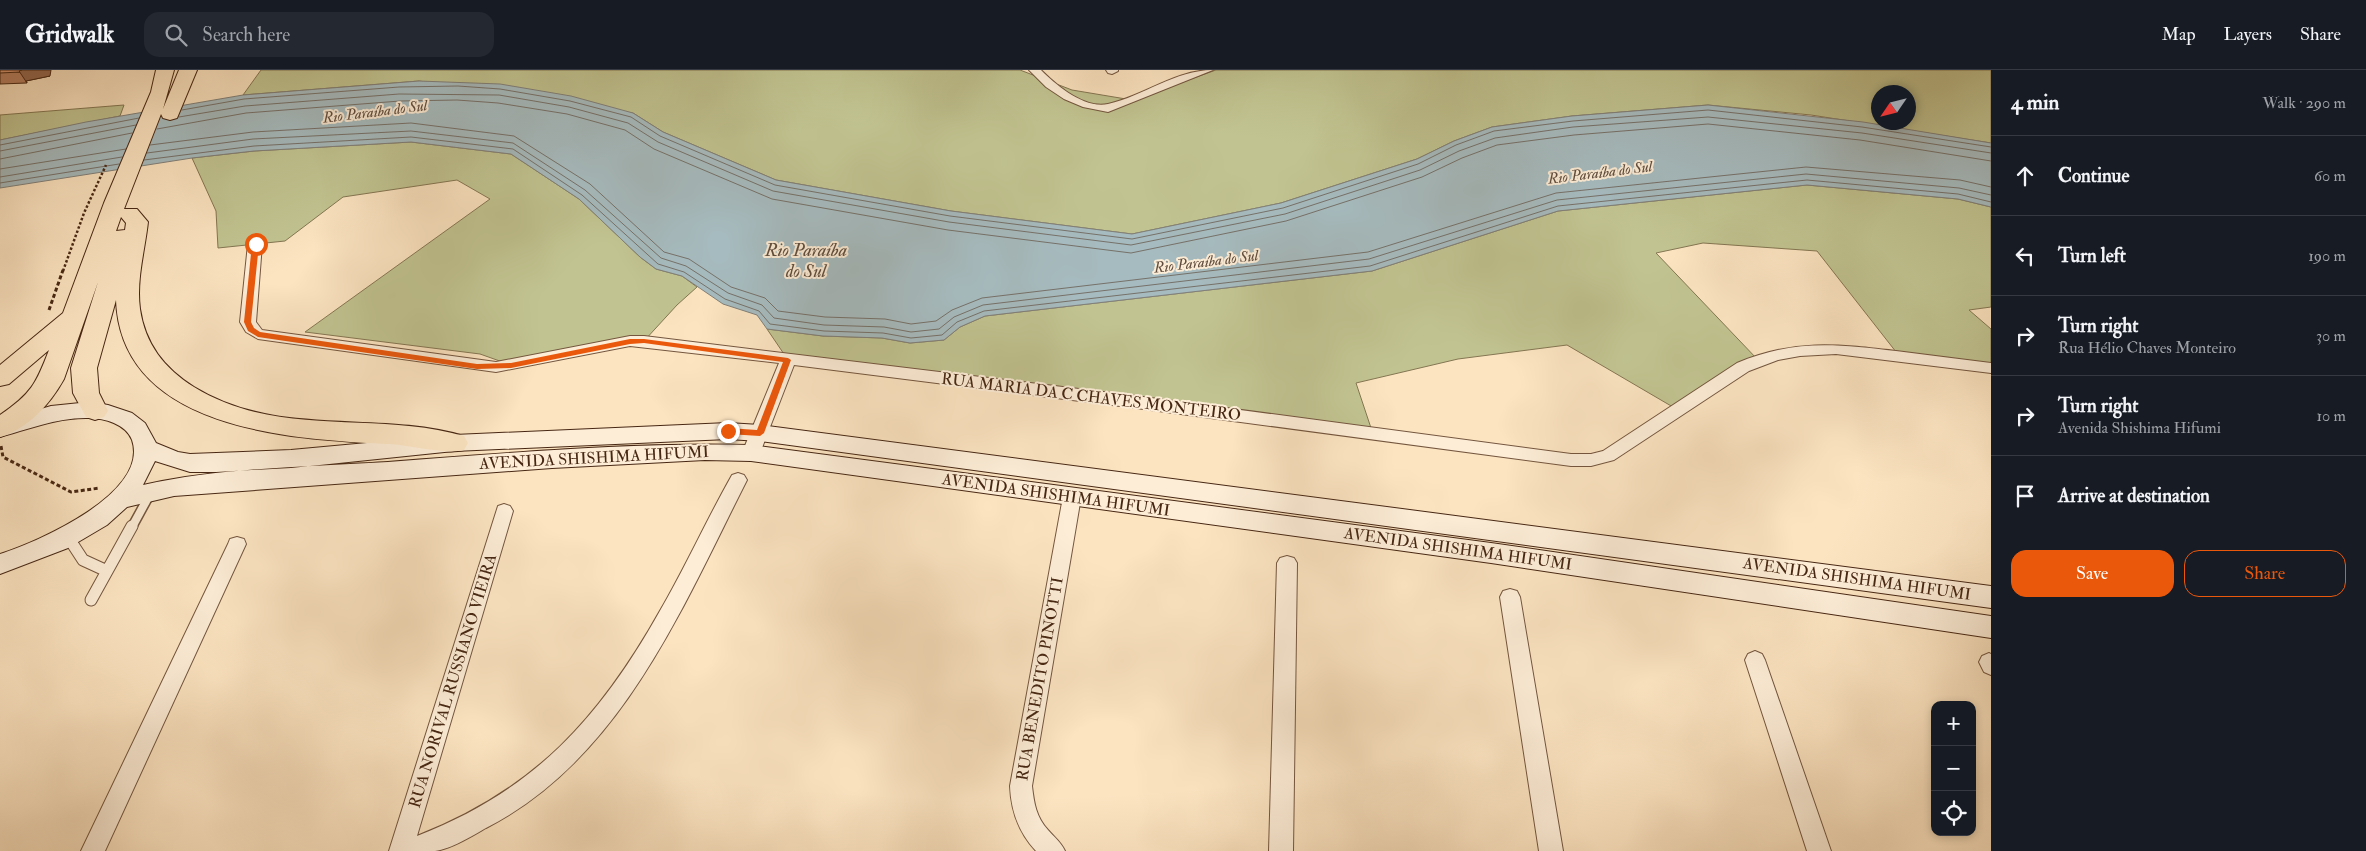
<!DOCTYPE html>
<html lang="en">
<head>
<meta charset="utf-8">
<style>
	:root { --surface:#171b24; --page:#242831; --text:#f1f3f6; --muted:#9ea1a6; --line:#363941; --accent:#ea580c }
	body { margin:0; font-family:"IM FELL Double Pica",serif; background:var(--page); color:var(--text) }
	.controls { position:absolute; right:15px; bottom:15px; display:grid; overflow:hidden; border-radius:10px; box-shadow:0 2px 8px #0003 }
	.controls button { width:45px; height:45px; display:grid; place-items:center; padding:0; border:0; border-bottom:1px solid var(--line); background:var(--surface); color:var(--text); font:25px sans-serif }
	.compass { position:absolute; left:1871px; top:15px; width:45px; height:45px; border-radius:50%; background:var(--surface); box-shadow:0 2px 8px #0003; rotate:235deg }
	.stop { position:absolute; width:15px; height:15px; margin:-11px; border:4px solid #ea580c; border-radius:50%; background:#fff }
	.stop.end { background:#ea580c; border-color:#fff; box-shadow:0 1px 5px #0008 }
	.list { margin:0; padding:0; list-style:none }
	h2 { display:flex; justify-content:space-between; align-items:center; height:65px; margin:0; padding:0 20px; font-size:21px }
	h2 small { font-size:16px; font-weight:400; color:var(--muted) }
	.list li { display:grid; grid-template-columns:32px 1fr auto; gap:15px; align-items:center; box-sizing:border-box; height:80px; padding:0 20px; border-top:1px solid var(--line) }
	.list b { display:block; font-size:19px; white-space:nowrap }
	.list p { margin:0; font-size:16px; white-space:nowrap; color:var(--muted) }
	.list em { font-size:16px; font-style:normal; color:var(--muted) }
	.actions { display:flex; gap:10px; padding:15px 20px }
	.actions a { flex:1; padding:11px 0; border:1px solid var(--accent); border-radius:15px; text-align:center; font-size:18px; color:var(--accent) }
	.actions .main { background:var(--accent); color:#fff }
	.icon { flex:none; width:28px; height:28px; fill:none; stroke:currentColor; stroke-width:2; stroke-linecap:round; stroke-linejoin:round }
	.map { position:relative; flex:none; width:1991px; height:781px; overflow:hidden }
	header { display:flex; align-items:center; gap:30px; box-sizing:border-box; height:70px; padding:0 25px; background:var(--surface); border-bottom:1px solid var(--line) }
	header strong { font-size:24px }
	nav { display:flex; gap:28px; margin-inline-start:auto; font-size:18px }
	.search { width:350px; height:45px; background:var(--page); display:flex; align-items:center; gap:12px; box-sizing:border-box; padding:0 18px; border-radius:15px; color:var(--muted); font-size:19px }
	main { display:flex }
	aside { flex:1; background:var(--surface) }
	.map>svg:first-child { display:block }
</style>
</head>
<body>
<header>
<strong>Gridwalk</strong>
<div class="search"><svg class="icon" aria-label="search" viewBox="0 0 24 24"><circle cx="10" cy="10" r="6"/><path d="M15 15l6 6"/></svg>Search here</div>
<nav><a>Map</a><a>Layers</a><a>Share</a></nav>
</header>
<main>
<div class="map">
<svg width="1991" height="781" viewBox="0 0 1991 781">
	<rect width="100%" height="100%" fill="#fce4c1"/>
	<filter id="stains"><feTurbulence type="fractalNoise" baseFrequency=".004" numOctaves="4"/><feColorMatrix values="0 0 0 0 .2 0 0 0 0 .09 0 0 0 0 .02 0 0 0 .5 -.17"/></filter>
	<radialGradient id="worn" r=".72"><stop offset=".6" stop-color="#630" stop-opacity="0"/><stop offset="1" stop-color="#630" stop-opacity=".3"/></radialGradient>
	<path fill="#c1c491" stroke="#847652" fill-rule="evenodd" d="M261,0H1020L1072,20L1132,30L1216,0H1991V73L1811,45L1708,35L1572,46L1492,57L1454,71L1417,89L1281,133L1132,164L951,141L776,110L663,62L633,43L419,11L243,25ZM1878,22H1908V52H1878Z
		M124,35L120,46L0,70V45Z
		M411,72L511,84L579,129L640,187L656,199L682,206L697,217L677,235L644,271L511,295L480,284L305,262L490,129L457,110L343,127L285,171L218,178L216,141L192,88L254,81Z
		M1807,115L1958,129L1991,137V237L1969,240L1991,259V299L1900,287L1817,181L1703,173L1656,183L1758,290L1678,340L1567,275L1458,289L1356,313L1373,364L788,290L767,259L823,266L882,268L910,273L944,270L960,257L985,246L1372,201L1558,141Z"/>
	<path fill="#a6bbbf" stroke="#80807a" d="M419,11L500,14L571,26L633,43L663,62L776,110L951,141L1132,164L1281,133L1417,89L1454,71L1492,57L1572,46L1708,35L1863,52L1991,73V137L1958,129L1807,115L1558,141L1372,201L985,246L960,257L944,270L910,273L882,268L823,266L767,259L757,245L723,234L682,206L656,199L640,187L579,129L511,84L411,72L254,81L192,88L0,118V70L86,52L243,25Z"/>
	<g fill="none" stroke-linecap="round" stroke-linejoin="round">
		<path stroke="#767169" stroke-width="1" d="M182,40L244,29L399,17L458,16L500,19L570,31L631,47L660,66L775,115L950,146L1132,169L1283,138L1418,94L1456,75L1494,61L1573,51L1708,40L1862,57L1991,77
			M179,47L245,36L399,24L499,25L569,37L628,53L658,72L773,121L949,152L1131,175L1285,144L1420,100L1459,81L1495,68L1573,57L1708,47L1862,63L1991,83
			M157,59L246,43L400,31L457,30L498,33L567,44L625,60L654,79L772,129L948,160L1131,183L1286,151L1422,107L1462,88L1497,75L1574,65L1708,54L1860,70L1991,91
			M0,75L139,48
			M150,75L253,62L411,53L514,66L590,114L664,182L689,189L731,217L765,228L778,241L825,247L885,249L911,254L936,251L952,240L982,228L1368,182L1556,123L1806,97L1960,110L1991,117
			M0,81L136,55
			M147,83L253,69L411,61L513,73L585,120L661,188L686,196L728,223L762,235L774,248L824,255L884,257L911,262L939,259L954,247L983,235L1369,189L1557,130L1806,104L1959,118L1991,125
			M0,89L132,63
			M144,90L254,76L411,67L513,79L582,125L658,194L684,202L725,229L759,241L770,254L824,261L883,263L911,268L942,265L957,252L984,241L1370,196L1558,136L1807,110L1958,124L1991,132
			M0,99L126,79
			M0,107L122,87
			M0,113L119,94"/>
		<g stroke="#74563e" stroke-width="11">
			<path id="lane-far1" d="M132,457L150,424"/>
		</g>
		<g stroke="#74563e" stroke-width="13">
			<path id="lane" d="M68,467L83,490L107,501
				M91,530L132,456"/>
		</g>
		<g stroke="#74563e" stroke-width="2">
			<path id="street" d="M1029,0H1041C1056,15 1084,39 1108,34C1144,26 1175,0 1213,0L1108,42L1083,37L1064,29L1046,17Z
				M1106,0H1118V1L1112,4L1108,3Z
				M255,170L262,174L256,252L262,260L496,292L630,266H644L1136,326L1571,384H1591L1603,381L1737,293C1794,269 1836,274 1896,281C1927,285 1959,289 1991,293V303L1836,284L1800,286L1778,290L1749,301L1614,390L1591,396H1571L1136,338L794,295L760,383L757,387L751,389L745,387L742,383L779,293L630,276L496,302L258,269L246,262L240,252L248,174Z
				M738,403L744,405L747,410C682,538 621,689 486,758C472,766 451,779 435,781C420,781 404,781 389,781L498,436L504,434L510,436L513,441L417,766C535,720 600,648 661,539C686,496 707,449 732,405Z
				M1072,420L1078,422L1081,427L1032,716C1034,733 1036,747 1048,760C1054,767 1061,772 1065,781H1036C1019,763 1011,741 1010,716L1063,427L1066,422Z
				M237,467L244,469L246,474L105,781H81L228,474L230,469Z
				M1287,486L1294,488L1297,493L1293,781H1269L1277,493L1280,488Z
				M1510,519L1517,521L1520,527L1563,781H1539L1500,527L1503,521Z
				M1755,581L1762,584L1765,590L1831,781H1807L1745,590L1748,584Z
				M1989,583L1991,584V605L1984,602L1979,592L1982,586Z"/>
		</g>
		<g stroke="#472713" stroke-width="2">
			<path id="secondary" d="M90,332L108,335L132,343L145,353L156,373L178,382L190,384L291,380L454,365L728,353L760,355L1991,516V538L760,371L728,369L454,381L291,398L216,402H190L155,391L143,415C223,397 307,397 388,392C509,383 630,372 751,375L1491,473L1991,546V568L1491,493L751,391L705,390L552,398L174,426L127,437L107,455L68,478L0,504V484C38,472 150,423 132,370C126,354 104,348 89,348C58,347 29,359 0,367V351L51,336Z"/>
		</g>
		<g stroke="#472713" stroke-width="2">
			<path id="primary" d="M156,0H174L163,39L179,0H197L177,48L170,50L163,48L161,44L124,139H137L148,152C145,180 136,210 140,239C145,274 164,298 194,317C279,369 374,340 464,366L468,373L464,380C445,385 410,375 389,374C293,369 121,361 116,230L97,298L99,323L108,341L104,347L95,350L86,347L73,323L71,298L98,212L64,309C50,334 28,359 0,367V345C31,324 36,314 49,280L9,314L0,316V295L63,243L104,133L151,22ZM121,147L126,153L125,160L116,161Z"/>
		</g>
		<path stroke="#472713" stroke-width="2.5" stroke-dasharray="2.5 2" stroke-linecap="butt" d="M63,201L84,143L106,95"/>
		<path stroke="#472713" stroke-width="3" stroke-dasharray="4 2.5" stroke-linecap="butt" d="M49,240L63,200
			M1,376L3,387L71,422L100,418"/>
		<use href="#lane-far1" stroke="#fdedd7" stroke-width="8"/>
		<use href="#lane" stroke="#fdedd7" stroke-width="11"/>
		<use href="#street" fill="#fdedd7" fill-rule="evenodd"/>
		<use href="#secondary" fill="#fdedd7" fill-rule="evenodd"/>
		<use href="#primary" fill="#fce4c1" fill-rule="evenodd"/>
	</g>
	<path fill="#b57e60" stroke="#472713" d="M0,0L50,6L26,11L27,13L0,14Z"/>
	<path fill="#94664e" stroke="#472713" d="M21,0H51L50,6L26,11L27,13L19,1Z"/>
	<path fill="#d39270" stroke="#472713" d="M0,0H22L19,1L20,2L0,3Z"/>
	<path fill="#ea580c" d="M256,172L259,174L251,252L254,258L260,262L477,294L511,293L630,269H644L788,288L791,290L764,363L760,366L728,364L724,361L728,358L757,360L783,292L644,273L630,274L511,298L477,299L258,267L248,261L244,252L252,174Z"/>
	<g text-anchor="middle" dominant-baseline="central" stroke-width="4" stroke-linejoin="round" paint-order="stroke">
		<g font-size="15" font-style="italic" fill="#5f4c3e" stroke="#fdedd7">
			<text transform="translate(375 42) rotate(-7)">Rio Paraíba do Sul</text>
			<text transform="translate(1600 103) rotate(-7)">Rio Paraíba do Sul</text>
			<text transform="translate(1206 192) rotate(-7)">Rio Paraíba do Sul</text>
		</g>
		<g font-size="16" fill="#472713" stroke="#fdedd7">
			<text transform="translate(1091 327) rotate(7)">RUA MARIA DA C CHAVES MONTEIRO</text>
			<text transform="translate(594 388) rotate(-3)">AVENIDA SHISHIMA HIFUMI</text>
			<text transform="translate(1056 425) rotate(8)">AVENIDA SHISHIMA HIFUMI</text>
			<text transform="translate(1458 479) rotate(8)">AVENIDA SHISHIMA HIFUMI</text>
			<text transform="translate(1857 509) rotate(8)">AVENIDA SHISHIMA HIFUMI</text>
			<text transform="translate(1040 609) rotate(-80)">RUA BENEDITO PINOTTI</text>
			<text transform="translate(453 611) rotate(-73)">RUA NORIVAL RUSSIANO VIEIRA</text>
		</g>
		<g font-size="18" font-style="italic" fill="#5f4c3e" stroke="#fdedd7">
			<text x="806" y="180">Rio Paraíba<tspan x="806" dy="21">do Sul</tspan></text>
		</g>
	</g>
	<rect width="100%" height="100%" filter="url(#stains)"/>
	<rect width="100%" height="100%" fill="url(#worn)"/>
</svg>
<div class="controls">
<button>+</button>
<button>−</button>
<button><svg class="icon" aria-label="locate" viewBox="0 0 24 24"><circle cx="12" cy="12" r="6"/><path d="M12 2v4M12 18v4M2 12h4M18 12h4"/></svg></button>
</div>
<svg class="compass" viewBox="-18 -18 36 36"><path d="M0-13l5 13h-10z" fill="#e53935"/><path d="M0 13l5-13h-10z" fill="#9ea1a6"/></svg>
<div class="stop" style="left:256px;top:174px"></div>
<div class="stop end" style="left:728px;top:361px"></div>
</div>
<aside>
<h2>4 min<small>Walk · 290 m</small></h2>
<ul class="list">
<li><svg class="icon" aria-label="ahead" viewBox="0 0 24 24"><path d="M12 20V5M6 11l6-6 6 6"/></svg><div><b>Continue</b></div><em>60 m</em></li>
<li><svg class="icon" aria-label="left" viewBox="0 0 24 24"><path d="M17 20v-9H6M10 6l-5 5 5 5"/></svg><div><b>Turn left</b></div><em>190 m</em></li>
<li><svg class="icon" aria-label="right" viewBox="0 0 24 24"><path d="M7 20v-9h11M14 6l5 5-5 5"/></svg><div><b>Turn right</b><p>Rua Hélio Chaves Monteiro</p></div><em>30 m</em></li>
<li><svg class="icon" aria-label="right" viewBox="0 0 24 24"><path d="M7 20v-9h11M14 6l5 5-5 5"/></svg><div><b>Turn right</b><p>Avenida Shishima Hifumi</p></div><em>10 m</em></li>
<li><svg class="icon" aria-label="arrive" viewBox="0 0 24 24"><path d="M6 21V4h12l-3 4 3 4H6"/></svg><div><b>Arrive at destination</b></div></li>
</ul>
<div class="actions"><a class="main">Save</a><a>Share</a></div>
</aside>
</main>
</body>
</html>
